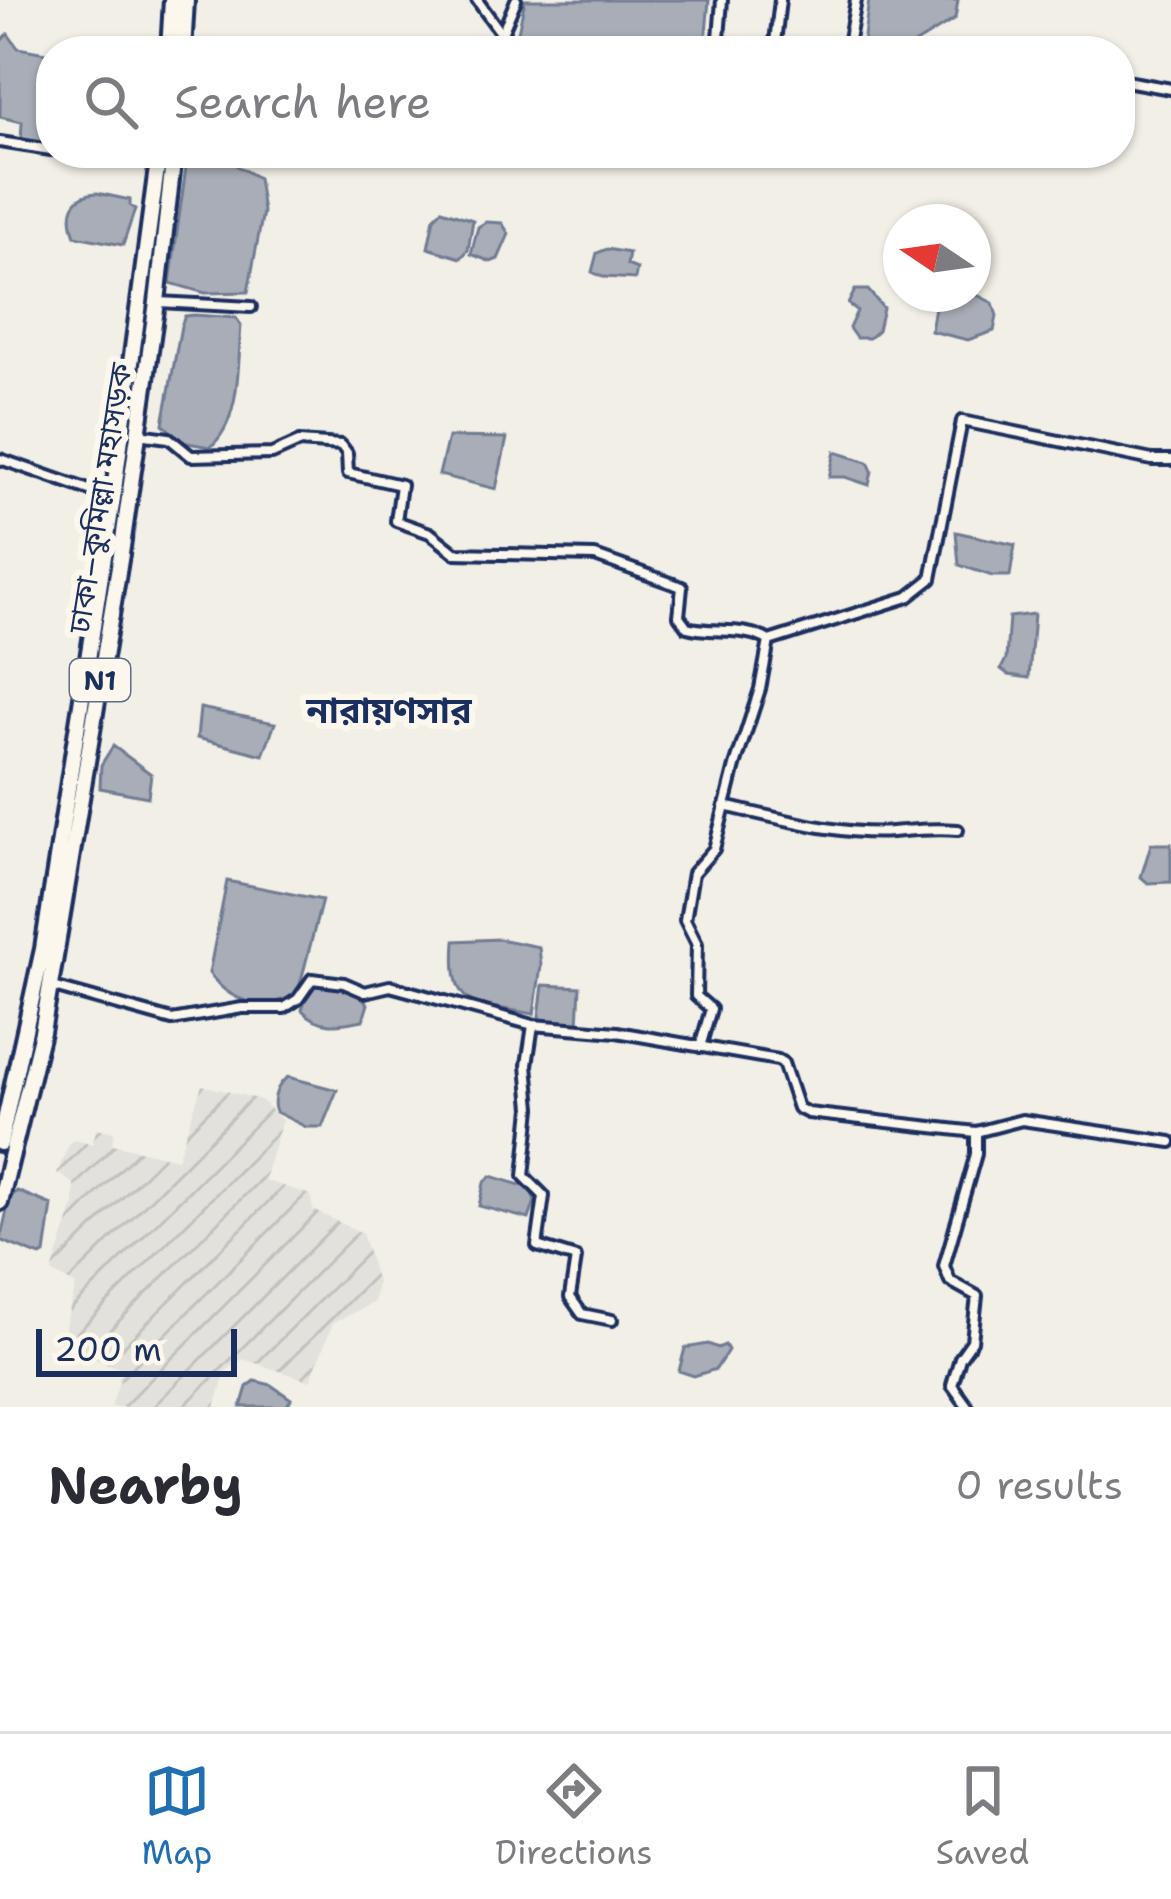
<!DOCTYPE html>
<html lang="en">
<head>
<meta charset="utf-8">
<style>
	:root { --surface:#fff; --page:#f7f7f7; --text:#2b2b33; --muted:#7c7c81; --line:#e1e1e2; --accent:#1f6fb2 }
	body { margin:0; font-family:"Shantell Sans","Noto Sans Bengali",sans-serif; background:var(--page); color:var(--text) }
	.compass { position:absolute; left:883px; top:204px; width:108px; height:108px; border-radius:50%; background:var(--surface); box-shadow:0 3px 9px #0004; rotate:283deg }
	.scale { position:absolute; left:36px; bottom:30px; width:201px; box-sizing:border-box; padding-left:12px; border:6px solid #1b2f5e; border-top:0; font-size:33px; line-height:42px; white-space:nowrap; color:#1b2f5e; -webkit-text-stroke:9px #fbf7ec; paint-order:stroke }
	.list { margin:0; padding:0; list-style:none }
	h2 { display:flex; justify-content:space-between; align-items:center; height:156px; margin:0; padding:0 48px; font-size:51px }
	h2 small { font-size:39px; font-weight:400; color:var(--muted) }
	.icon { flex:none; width:66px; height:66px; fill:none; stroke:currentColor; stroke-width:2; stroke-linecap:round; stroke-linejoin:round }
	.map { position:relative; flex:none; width:1171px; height:1407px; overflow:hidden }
	.search { position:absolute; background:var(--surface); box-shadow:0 3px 9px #0004; left:36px; right:36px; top:36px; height:132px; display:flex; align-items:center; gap:30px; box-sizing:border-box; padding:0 42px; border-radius:48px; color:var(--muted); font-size:45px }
	.sheet { height:324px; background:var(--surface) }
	nav { display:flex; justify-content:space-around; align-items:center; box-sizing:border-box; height:168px; border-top:3px solid var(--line); background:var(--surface); font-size:33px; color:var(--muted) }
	nav a { display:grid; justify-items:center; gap:6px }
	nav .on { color:var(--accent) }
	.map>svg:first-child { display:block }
</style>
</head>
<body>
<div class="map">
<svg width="1171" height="1407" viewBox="0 0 1171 1407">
	<defs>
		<pattern id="industrial-furrows" width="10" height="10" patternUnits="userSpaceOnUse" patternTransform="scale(3)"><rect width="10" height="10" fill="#e2e1dc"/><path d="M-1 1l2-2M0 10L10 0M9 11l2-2" fill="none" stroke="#c1c1bf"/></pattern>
	</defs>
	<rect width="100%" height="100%" fill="#f2efe6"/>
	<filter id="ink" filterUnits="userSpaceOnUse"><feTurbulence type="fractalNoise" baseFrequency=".00833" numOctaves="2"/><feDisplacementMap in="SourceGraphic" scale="24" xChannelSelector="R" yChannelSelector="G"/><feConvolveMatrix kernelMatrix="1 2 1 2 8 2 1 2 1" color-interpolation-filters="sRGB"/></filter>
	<g filter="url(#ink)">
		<path fill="url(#industrial-furrows)" d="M202,1085L261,1100L282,1120L264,1180L311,1195L313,1210L362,1233L377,1282L374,1302L333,1323L310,1381L243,1359L226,1371L215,1407H111L123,1369L69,1350L65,1326L76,1286L52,1272L74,1205V1184L57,1173L69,1144L74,1140L92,1144L97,1128L114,1132L112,1144L177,1159Z"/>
		<path fill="#a9adb7" stroke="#707b93" stroke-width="3" d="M525,0H709L705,45L702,51L543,50L527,42L518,32Z
			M869,0H958L955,19L903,51H862Z
			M8,34L18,48L51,54V146L21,141L22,122L0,117V42Z
			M188,153H238L237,166L258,178L263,212L248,292L205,293L170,283Z
			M97,193L130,200V206L135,209L123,245L75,236C67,214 70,195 97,193Z
			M442,210L473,220L468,250L461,258L428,248L434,218Z
			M486,222L502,223L509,234L498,259L491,262L471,254L478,227Z
			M607,249L629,253L627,265L637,269L635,279L603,277L592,272L597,253Z
			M855,290H868L883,308L878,330L869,338H856L849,328L857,311L848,304Z
			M973,293L993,303L997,316L994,331L968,340L931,331L937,294Z
			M194,315L236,318L241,325C238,362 241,423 210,447L182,442L163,424L181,326L185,316Z
			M448,437L507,438L496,489L439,475Z
			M835,452L868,462L872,471L869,485L845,477H829Z
			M956,532L1015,545L1010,576H992L959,565Z
			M1034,614L1029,678L1009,675L1001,669L1006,659L1009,617Z
			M200,708L275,723L263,755L197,738Z
			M113,746L151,774L148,797L100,788L101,765Z
			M1151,844H1171V882L1148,883L1141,877Z
			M227,881L322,900L297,996C261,1009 232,1005 209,973Z
			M499,939L539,947L541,966L534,1014C473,1002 450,1013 455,941Z
			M315,984C335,986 354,988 368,1004L363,1020C339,1025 320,1029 302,1010L309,986Z
			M543,985L580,987L578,1025L538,1024Z
			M288,1077L337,1090L322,1127H306L276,1112C271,1101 277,1084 288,1077Z
			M491,1176L530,1188L535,1201L529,1219L479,1206L484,1183Z
			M17,1191L52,1205L45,1254L40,1256L0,1240L10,1198Z
			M708,1344L718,1348L725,1345L728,1350L716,1369L694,1376L679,1371L685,1348Z
			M255,1381L271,1385L291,1399L286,1407H241L247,1387Z"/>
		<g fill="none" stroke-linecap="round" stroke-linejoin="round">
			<g stroke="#1b2f5e" stroke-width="16">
				<path id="minor" d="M477,0L514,51
					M503,31L516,0
					M718,51L722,0
					M774,51L780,0
					M847,51L856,0
					M1120,80L1171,89
					M0,142L51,150
					M79,153L156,163
					M159,302L251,307
					M138,434L169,438L191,456L272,454L299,442L341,445L347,453L348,473L401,485L396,521L430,533L455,553L595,556L682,587L679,616L687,627C712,634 746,626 769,641L908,597L931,579L962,421L1152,460H1171
					M0,459L112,498
					M724,806C775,817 840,836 892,832C915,830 934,828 958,830
					M50,986L172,1020L242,1008H284L298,999L312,979L344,983L365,992L390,986L533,1025L617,1032L778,1060L783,1063L798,1108L808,1113L976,1132L1022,1120L1171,1142
					M533,1025L527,1065L531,1108L524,1176L544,1196L537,1246L576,1258L570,1297L582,1314L612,1320
					M700,1047L711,1009L696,996L697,944L685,920L693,873L714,849L735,766L760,689L769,641
					M968,1407L952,1385L960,1358L972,1341L977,1296L950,1281L944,1266L976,1154V1132"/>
			</g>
			<g stroke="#1b2f5e" stroke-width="22">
				<path id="highway" d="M169,51L172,0
					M183,51L186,0
					M0,1143L43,949L113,498L159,153
					M0,1202L42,1032L56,951L121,554L157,302L174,153"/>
			</g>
			<use href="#minor" stroke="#fbf7ec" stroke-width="8"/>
			<use href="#highway" stroke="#fbf7ec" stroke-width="14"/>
		</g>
	</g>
	<g text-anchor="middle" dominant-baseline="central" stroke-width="12" stroke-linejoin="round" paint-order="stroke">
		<rect fill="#fbf7ec" stroke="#5e6b89" stroke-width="3" x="70" y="659" width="60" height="42" rx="9"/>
		<g font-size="27" font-weight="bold" fill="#1b2f5e">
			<text x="100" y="680">N1</text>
		</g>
		<g font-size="30" fill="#1b2f5e" stroke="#fbf7ec">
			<text transform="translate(100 498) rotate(-81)">ঢাকা–কুমিল্লা মহাসড়ক</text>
		</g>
		<g font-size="36" font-weight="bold" fill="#1b2f5e" stroke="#fbf7ec">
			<text x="389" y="710">নারায়ণসার</text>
		</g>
	</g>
</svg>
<svg class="compass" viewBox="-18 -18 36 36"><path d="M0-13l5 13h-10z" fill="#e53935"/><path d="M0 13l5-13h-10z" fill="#7c7c81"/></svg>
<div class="scale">200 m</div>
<div class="search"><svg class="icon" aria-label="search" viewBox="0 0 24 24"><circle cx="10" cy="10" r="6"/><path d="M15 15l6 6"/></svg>Search here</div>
</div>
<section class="sheet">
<h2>Nearby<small>0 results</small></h2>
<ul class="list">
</ul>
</section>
<nav>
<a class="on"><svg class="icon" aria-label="map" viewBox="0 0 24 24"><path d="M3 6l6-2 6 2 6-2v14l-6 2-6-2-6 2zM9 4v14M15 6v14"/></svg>Map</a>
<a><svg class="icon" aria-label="directions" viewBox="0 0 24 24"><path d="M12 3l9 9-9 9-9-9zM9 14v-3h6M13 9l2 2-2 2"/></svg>Directions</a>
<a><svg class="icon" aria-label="saved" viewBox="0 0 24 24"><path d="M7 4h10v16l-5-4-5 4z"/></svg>Saved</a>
</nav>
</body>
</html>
